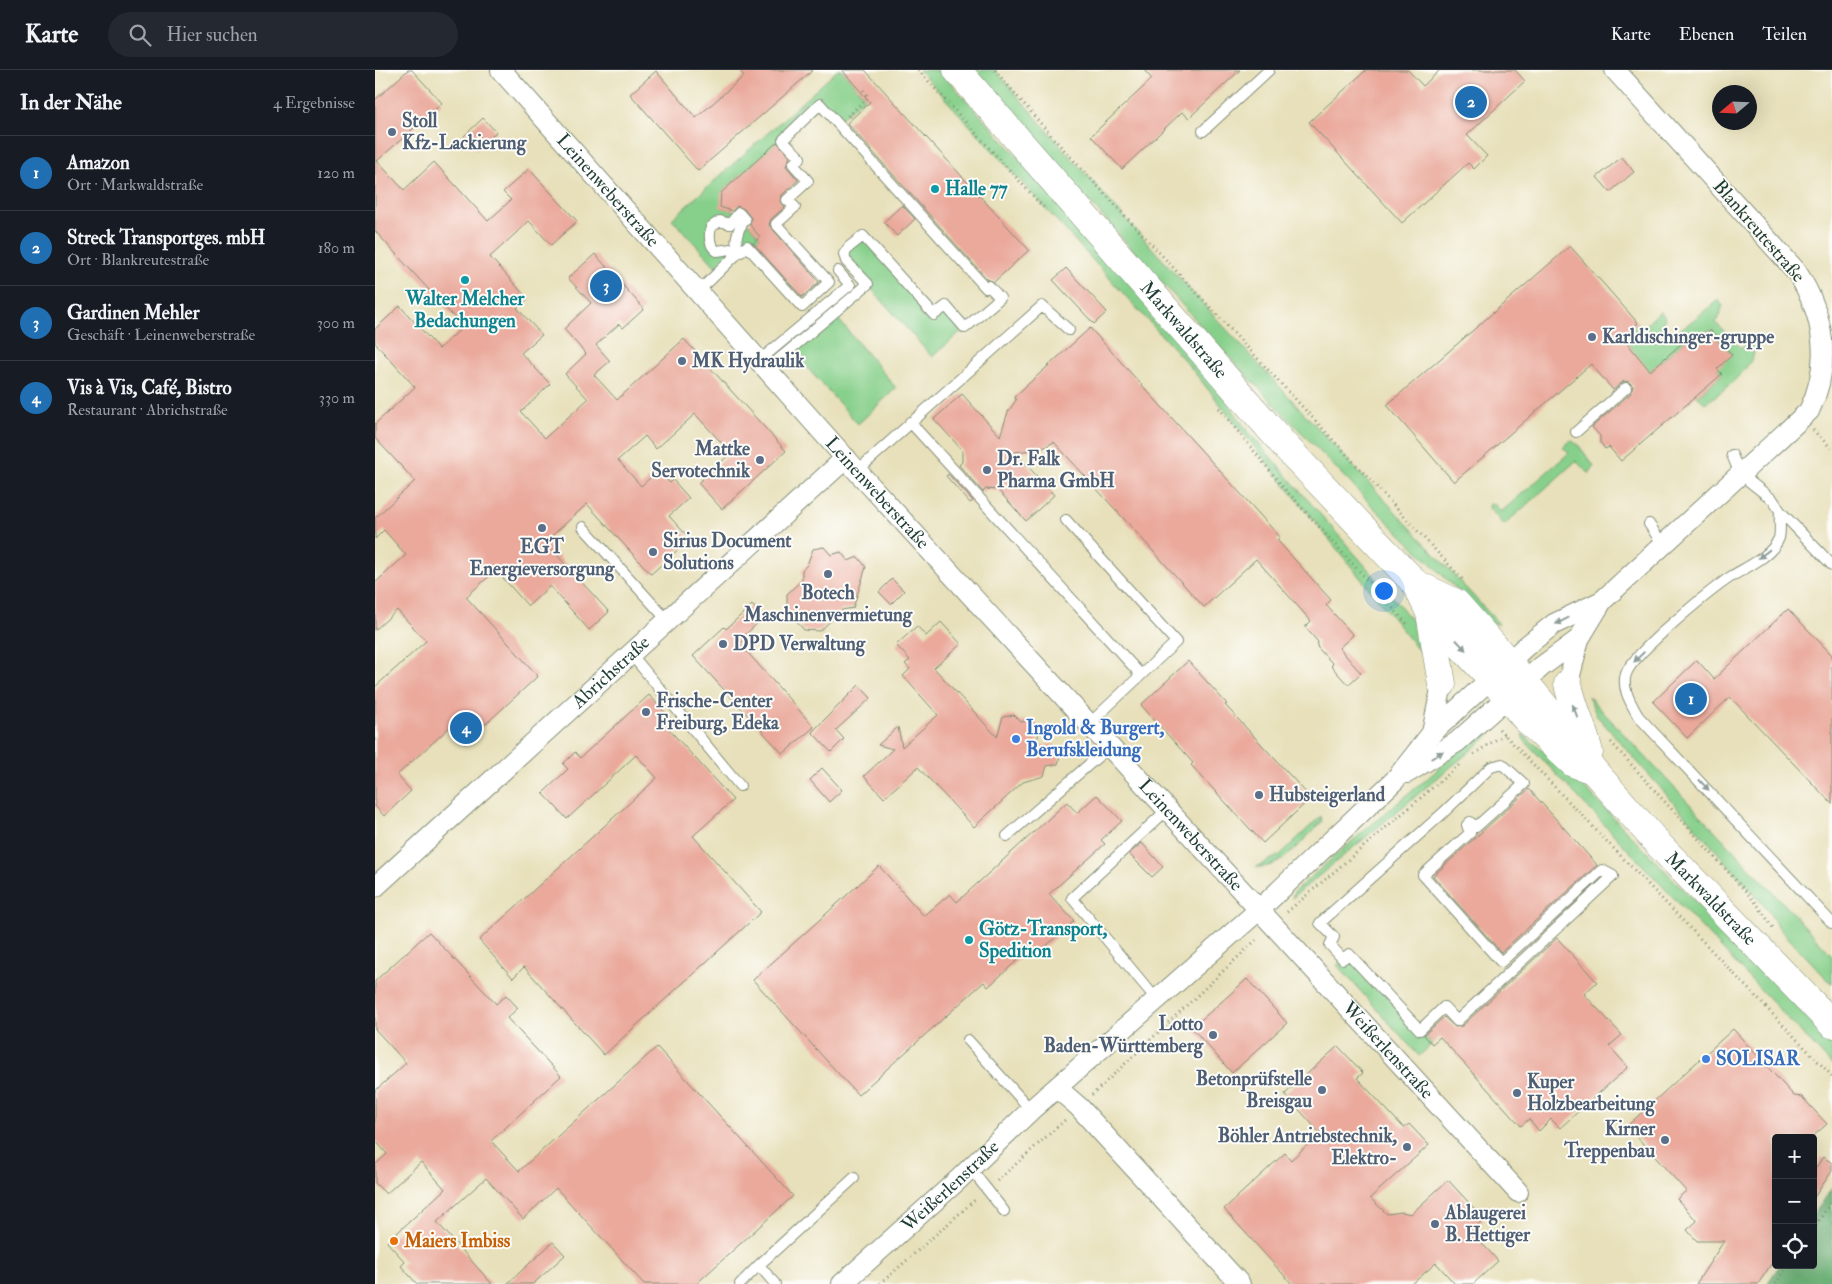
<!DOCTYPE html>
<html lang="de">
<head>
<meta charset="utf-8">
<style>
	:root { --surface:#171b24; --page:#242831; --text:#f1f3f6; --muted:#9ea1a6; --line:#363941; --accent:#1f6fb2 }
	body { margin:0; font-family:"IM FELL Double Pica",serif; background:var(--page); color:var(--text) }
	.controls { position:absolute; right:15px; bottom:15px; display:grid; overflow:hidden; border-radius:5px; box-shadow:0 5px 20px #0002 }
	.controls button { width:45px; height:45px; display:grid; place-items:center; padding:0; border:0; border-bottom:1px solid var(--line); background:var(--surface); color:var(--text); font:25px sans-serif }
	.compass { position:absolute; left:1337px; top:15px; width:45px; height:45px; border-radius:50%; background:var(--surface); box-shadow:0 5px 20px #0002; rotate:251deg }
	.you { position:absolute; left:1008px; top:520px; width:18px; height:18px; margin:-12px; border:4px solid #fff; border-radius:50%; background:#1a73e8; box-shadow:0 0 0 8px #1a73e833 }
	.badge { display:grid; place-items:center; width:32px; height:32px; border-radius:50%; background:var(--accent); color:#fff; font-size:16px; font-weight:700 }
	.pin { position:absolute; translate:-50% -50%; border:2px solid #fff; box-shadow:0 1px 5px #0006 }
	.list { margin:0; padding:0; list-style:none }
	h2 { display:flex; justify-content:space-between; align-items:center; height:65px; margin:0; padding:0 20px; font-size:21px }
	h2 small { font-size:16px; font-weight:400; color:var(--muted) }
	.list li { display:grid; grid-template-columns:32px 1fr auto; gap:15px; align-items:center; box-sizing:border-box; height:75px; padding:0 20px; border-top:1px solid var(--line) }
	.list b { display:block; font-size:19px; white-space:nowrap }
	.list p { margin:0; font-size:16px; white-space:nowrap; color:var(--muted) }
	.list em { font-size:16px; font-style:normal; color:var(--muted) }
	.icon { flex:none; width:28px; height:28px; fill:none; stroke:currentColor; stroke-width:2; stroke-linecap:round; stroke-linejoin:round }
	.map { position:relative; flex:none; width:1457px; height:1214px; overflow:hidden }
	header { display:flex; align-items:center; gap:30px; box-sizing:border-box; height:70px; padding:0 25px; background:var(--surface); border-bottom:1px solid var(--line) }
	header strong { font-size:24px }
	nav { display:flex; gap:28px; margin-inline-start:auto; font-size:18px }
	.search { width:350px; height:45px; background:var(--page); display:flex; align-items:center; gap:12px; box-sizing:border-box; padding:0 18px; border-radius:28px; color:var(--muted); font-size:19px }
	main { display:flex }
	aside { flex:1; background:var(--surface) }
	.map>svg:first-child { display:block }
</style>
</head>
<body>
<header>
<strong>Karte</strong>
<div class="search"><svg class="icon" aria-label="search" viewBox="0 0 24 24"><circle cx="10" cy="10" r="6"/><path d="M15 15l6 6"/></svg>Hier suchen</div>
<nav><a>Karte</a><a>Ebenen</a><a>Teilen</a></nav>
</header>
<main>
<aside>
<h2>In der Nähe<small>4 Ergebnisse</small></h2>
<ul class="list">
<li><span class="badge">1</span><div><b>Amazon</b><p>Ort · Markwaldstraße</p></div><em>120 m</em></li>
<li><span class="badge">2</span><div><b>Streck Transportges. mbH</b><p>Ort · Blankreutestraße</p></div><em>180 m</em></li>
<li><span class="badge">3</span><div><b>Gardinen Mehler</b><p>Geschäft · Leinenweberstraße</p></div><em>300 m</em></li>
<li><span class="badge">4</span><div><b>Vis à Vis, Café, Bistro</b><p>Restaurant · Abrichstraße</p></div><em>330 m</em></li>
</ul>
</aside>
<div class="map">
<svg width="1457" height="1214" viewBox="0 0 1457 1214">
	<rect width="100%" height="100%" fill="#fdfcf7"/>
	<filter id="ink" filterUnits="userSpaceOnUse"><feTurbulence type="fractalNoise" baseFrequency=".02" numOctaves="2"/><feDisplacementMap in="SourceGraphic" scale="10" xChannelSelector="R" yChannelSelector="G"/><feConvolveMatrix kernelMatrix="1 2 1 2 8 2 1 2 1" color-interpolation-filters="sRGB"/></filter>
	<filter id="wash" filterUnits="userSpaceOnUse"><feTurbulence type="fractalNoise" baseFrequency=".0096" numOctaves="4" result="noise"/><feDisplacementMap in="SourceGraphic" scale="20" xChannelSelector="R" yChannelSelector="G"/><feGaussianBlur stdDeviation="1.12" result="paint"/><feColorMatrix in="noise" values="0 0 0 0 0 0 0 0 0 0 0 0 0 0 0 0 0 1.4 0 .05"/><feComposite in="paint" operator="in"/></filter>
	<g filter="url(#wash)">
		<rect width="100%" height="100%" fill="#e7e0ba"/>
		<path fill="#87d08b" stroke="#538660" d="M463,0H467L490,27L461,53L445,34L347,122L346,137L364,143L355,154L340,153L336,173L361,185L345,201L297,149Z
			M544,0H564L813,274L871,359L1027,538L1051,570L1050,588L811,292Z
			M596,0H620C782,190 956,370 1124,554L1116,553L1002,441L854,287Z
			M370,150L385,167L366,182L363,170Z
			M488,166L559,245L571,236L590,258L557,287L473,192L470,181Z
			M1343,230L1348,236L1341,253L1366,278L1376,267C1377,272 1379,279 1379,283C1375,300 1344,325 1330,333L1322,326L1347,304L1337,294L1357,285L1335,260L1322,271L1326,276L1323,279L1314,267L1260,314L1264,288L1247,267L1263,253L1268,258L1285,241L1290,247L1284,268C1301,267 1329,241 1343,230Z
			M458,243L521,318L483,354L416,280Z
			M1196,370L1204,376L1219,396L1214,404L1201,391L1129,455L1114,438L1115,434L1118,433L1126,442L1194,383L1188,377Z
			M1213,626L1457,885V914L1405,859L1389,835L1222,646Z
			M1118,661L1111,668L917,828L919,822C963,783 1007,745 1053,708C1073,691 1093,670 1118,661Z
			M1147,664L1191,699L1457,972V995L1149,670Z
			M946,746L947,752C929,768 907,800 881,797L905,785Z
			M974,884L1057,974L1044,986L962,895Z"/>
		<path fill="#6db277" stroke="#467856" d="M1457,1118V1214H1392L1405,1195H1438V1146Z"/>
		<g id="blocks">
			<path fill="#eaa99b" d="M33,0H37L67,33L2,91L29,120L59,92L113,151L136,130L128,122L154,99L202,151L176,175L154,151L115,187L153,229L142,238L167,265L146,283L175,314L146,342L170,368L213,329L190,304L211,284L189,259L216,233L193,208L220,184L269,239L248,258L244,254L221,275L235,291L219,305L242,330L309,269L411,381L347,439L323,413L356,383L320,344L281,379L270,366L243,390L266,416L284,400L295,413L298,410L314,428L294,446L315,469L276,504L212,434L170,472L234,542L214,560L175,516L153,536L121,500L91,527L163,606L90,673L75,657L22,705L36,721L9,746L0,736V617L51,571L22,540L0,560V513L31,485L9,460L0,469V448L40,411L0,368V354L40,317L0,273V259L25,236L64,279L88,257L0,161V30Z
				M364,0H438L323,101L255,24L281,1L321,48L369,6Z
				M467,0H490L654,180L619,212L612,209L472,53L495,32Z
				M769,0H865L814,48L807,42L747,99L716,66L777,9Z
				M991,0H1033L1048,16L1065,0H1140L1150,11L1092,65L1112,86L1099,99L1093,93L1027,153L934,52Z
				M108,48L121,62L102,80L89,66Z
				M402,72L415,87L411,96L423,110L407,125L405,131L410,137L396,149L394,155L444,212L427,227L378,173L385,167L375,155L376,148L369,139L362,136L357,141L345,137L346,123Z
				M1247,87L1259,102L1235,122L1222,107Z
				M527,135L540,149L522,166L509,152Z
				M1195,176L1263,253L1247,267L1275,301L1314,267L1320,274L1335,260L1357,285L1342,299L1347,304L1246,391L1234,377L1230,379L1225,372V366L1217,357L1256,323L1258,316L1254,312L1249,311L1238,320L1216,294L1079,412L1012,335Z
				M691,198L732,242L719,254L678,210Z
				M715,258L905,467L902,470L956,530L951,535L978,565L964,578L986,603L973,615L956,596L958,594L942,577L943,572L930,557L936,551L881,489L829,537L679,372L666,379L640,382L679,425L651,451L623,420L611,419L608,422L584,395L587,392V380L559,349L587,324L625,366L633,342L641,330L639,327Z
				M573,404L598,431L595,433L571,406Z
				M449,477L456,485L466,482L473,491L483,487L491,497L478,538L467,540L445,561L429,560L412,540V524L427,510V500L432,495L438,479Z
				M517,509L529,521L516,534L504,522Z
				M377,535L389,547L368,567L370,569L365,574L439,657L408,684L318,586L349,557L351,559Z
				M1413,539L1457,585V734L1355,627L1312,668L1278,632L1322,590L1339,609Z
				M566,552L586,574L559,598L622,667L628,647L639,645L646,652L656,650L665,659L660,677L678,674L686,682L683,694L672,696L669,706L648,712L599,757L543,697L509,728L489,706L518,679L503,675L523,657L527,677L563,645L528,606L535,599L530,594L535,590L521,575L542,556L551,566Z
				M813,591L852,634L850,635L936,728L888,773L816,695L818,693L766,635Z
				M484,615L496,628L461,660L469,669L456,682L437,662Z
				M274,625L297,650L291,656L358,730L318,766L386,842L229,985L149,897L138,908L104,870L282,708L261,685L192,749L168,723L193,699L188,694L200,682L205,688Z
				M447,698L467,720L454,732L435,710Z
				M1154,719L1222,795L1126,882L1058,806Z
				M722,725L747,751L726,770L730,774L674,824L699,851L663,883L657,877L613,917L609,912L483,1025L378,910L504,796L549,846L575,824L582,832L692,732L702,743Z
				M767,773L788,797L777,807L754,784Z
				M54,862L121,934L131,925L143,938L132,948L186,1006L116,1071L144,1101L282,977L418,1126L321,1214H269L181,1118L148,1149L111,1108L62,1152L117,1214H42L26,1196L30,1192L12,1172L70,1119L46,1092L11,1124L0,1113V1095L12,1084L0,1070V1021L31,993L0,959V911Z
				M1182,868L1222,912L1209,924L1247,965L1234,976L1253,997L1185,1058L1176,1049L1164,1061L1154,1049L1146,1056L1065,967L1057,974L1049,965L1069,947L1080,957L1087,956Z
				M872,909L912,953L857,1003L817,958Z
				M1358,959L1419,1026L1427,1027L1452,1054L1436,1068H1401V1187L1383,1214H1321L1349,1171H1322L1312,1160L1322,1151L1302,1129L1311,1121L1252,1056Z
				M963,976L988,1003L982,1008L1029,1058L1034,1054L1054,1075L995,1128L1012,1144L1027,1142L1036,1144L1073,1110L1109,1149L1096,1161L1123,1191L1098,1214H1080L1061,1193L1037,1214H917L849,1139L910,1083L916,1090L945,1063L910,1024Z
				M1448,1087L1457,1093V1101L1438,1129V1102Z
				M178,1172L190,1185L158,1214H132Z"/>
		</g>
	</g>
	<g filter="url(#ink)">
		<use href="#blocks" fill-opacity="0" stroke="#838e77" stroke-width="1"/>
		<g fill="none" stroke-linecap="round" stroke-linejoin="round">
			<g stroke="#838e77" stroke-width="12">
				<path id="service" d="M445,34L611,218L614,216L625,228L590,258L571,236L559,245L488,166L474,177L469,184L471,191L493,214L392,299L323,222L361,185L356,179L342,181C334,176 334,165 336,157L345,151L355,154L364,143L370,150C363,158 357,174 366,182L372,176L427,237L454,212L401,154L420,137L412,130L433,111L418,94L425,88L408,70Z
					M828,61L894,0
					M385,290L475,215L463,201
					M535,352L766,605L714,654
					M1201,362L1251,318
					M1357,385L1365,404L1398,430L1405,441L1457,495
					M482,401L667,236L694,260
					M1405,441C1404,449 1406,461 1404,468C1397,486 1372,497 1357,506C1337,519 1257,584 1251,604C1246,618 1257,635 1263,646L1457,853
					M691,450L801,572L766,605
					M1274,454L1288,475
					M208,457L293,551
					M256,584L365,716
					M1127,694L1149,714L1101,757L1095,752L1092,755L1095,763L1048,805L1126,892L1227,800L1238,806L1082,951L1069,937L1045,960L974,884L968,889L955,875L959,867L945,853L1068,743L1116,697Z
					M632,766L734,677
					M782,930L697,828L794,738
					M593,970L656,1040
					M595,1098L629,1141
					M365,1214L384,1195
					M400,1214L384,1195L479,1108"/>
			</g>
			<g stroke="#838e77" stroke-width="22">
				<g id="minor">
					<path id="s1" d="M126,0L482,401L1143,1122"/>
					<path d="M1193,614L1204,569L1227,531L1434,341C1457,294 1450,245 1421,201L1240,0"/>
					<path d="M1057,663L1067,614"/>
					<path d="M1032,703L1082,672L1166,597L1204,569"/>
					<path id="s2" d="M0,817L471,388"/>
					<path d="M682,1018L704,1037L865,1214"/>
					<path id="s3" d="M467,1214L584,1109L656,1040L885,839L1020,710L1057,663L1150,577L1179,554L1227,531"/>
				</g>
			</g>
			<g stroke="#838e77" stroke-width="29">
				<g id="secondary">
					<path id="s4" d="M582,0L911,377L1041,514L1055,543L1116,608L1150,648L1198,693L1218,700"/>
					<path id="s5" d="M1041,514L1081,533L1134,593L1194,666L1218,700L1285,776L1457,954"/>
					<path d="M1055,543L1067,614"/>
					<path d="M1193,614C1198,638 1208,658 1214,682"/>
				</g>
			</g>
			<path stroke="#838e77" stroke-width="3" stroke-dasharray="1 4" stroke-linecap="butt" d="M543,0L669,138
				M620,0L679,69L1088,510
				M473,46L493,27L488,20
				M844,338L908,417L1034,556
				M1438,360L1457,379
				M1124,659L1457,1006
				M1236,672L1382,834L1399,859
				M1099,684L1131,663
				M912,842L1084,695
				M717,1025L881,870
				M622,1111L690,1050
				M1438,1159L1457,1131
				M505,1214L602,1128
				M1401,1214L1413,1195"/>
			<use href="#service" stroke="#fff" stroke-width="10"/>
			<use href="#minor" stroke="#fff" stroke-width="20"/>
			<use href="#secondary" stroke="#fff" stroke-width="28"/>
		</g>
		<defs><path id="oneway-solid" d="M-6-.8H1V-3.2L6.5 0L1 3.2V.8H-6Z" transform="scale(1.25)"/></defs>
		<g fill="#8f9e9a">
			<use href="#oneway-solid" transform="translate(1389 484) rotate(142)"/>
			<use href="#oneway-solid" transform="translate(1187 551) rotate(154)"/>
			<use href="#oneway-solid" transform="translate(1086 575) rotate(47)"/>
			<use href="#oneway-solid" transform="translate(1264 587) rotate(135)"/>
			<use href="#oneway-solid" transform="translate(1200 641) rotate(-111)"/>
			<use href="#oneway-solid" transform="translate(1062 685) rotate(-32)"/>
			<use href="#oneway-solid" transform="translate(1329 715) rotate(47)"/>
		</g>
	</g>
	<g fill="#5c6f8a" stroke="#fdfcf7" stroke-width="2">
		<circle cx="17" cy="62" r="5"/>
		<circle cx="1217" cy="267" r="5"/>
		<circle cx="307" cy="291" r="5"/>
		<circle cx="385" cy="390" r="5"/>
		<circle cx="612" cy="400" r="5"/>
		<circle cx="167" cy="458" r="5"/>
		<circle cx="278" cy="482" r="5"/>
		<circle cx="453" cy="504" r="5"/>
		<circle cx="348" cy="574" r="5"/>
		<circle cx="271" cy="642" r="5"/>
		<circle cx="884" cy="725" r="5"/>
		<circle cx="838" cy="965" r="5"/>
		<circle cx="947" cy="1020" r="5"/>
		<circle cx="1142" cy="1023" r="5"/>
		<circle cx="1290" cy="1070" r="5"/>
		<circle cx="1032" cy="1077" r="5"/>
		<circle cx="1060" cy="1154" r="5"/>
	</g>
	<g fill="#0f9aa8" stroke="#fdfcf7" stroke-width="2">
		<circle cx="560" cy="119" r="5"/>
		<circle cx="90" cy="210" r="5"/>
		<circle cx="594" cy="870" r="5"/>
	</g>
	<g fill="#3f7fe0" stroke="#fdfcf7" stroke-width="2">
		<circle cx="641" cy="669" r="5"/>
		<circle cx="1331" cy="989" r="5"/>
	</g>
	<circle fill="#e8710a" stroke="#fdfcf7" stroke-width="2" cx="19" cy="1171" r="5"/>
	<g text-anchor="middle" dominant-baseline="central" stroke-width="4" stroke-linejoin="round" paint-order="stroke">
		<g font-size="19" font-weight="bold" fill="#4e5e75" stroke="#fdfcf7" text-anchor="start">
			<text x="27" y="51">Stoll<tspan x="27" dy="22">Kfz-Lackierung</tspan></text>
			<text x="1227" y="267">Karldischinger-gruppe</text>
			<text x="317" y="291">MK Hydraulik</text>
			<text x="375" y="379" text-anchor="end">Mattke<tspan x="375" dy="22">Servotechnik</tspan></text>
			<text x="622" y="389">Dr. Falk<tspan x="622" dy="22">Pharma GmbH</tspan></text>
			<text x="288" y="471">Sirius Document<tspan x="288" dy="22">Solutions</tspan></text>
			<text x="167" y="477" text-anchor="middle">EGT<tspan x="167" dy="22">Energieversorgung</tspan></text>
			<text x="453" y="523" text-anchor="middle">Botech<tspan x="453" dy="22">Maschinenvermietung</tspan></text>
			<text x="358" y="574">DPD Verwaltung</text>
			<text x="281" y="631">Frische-Center<tspan x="281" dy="22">Freiburg, Edeka</tspan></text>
			<text x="894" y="725">Hubsteigerland</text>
			<text x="828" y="954" text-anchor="end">Lotto<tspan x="828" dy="22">Baden-Württemberg</tspan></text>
			<text x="937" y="1009" text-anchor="end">Betonprüfstelle<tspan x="937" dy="22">Breisgau</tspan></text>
			<text x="1152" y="1012">Kuper<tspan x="1152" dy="22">Holzbearbeitung</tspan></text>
			<text x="1280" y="1059" text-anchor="end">Kirner<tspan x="1280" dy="22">Treppenbau</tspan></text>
			<text x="1022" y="1066" text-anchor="end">Böhler Antriebstechnik,<tspan x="1022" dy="22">Elektro-</tspan></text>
			<text x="1070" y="1143">Ablaugerei<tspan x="1070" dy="22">B. Hettiger</tspan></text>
		</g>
		<g font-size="19" font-weight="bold" fill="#0d838f" stroke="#fdfcf7" text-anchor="start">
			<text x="570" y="119">Halle 77</text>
			<text x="90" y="229" text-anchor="middle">Walter Melcher<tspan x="90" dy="22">Bedachungen</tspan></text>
			<text x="604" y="859">Götz-Transport,<tspan x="604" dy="22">Spedition</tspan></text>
		</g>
		<g font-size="19" fill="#1f3d34" stroke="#fdfcf7">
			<text stroke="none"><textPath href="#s1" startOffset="161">Leinenweberstraße</textPath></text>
			<text transform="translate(1384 161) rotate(49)">Blankreutestraße</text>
			<text stroke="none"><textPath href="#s4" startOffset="345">Markwaldstraße</textPath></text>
			<text stroke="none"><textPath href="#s1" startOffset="566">Leinenweberstraße</textPath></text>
			<text stroke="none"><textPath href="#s2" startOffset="319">Abrichstraße</textPath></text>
			<text stroke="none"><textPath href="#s1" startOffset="1030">Leinenweberstraße</textPath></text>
			<text stroke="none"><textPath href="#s5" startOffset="435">Markwaldstraße</textPath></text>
			<text stroke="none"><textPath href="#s1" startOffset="1322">Weißerlenstraße</textPath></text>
			<text stroke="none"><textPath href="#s3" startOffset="146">Weißerlenstraße</textPath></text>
		</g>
		<g font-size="19" font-weight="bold" fill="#366cbe" stroke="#fdfcf7" text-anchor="start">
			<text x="651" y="658">Ingold &amp; Burgert,<tspan x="651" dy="22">Berufskleidung</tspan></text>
			<text x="1341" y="989">SOLISAR</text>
		</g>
		<g font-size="19" font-weight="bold" fill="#c56008" stroke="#fdfcf7" text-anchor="start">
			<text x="29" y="1171">Maiers Imbiss</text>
		</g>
	</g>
</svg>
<div class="controls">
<button>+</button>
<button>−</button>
<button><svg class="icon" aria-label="locate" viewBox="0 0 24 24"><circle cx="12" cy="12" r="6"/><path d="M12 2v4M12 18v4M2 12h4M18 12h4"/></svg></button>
</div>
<svg class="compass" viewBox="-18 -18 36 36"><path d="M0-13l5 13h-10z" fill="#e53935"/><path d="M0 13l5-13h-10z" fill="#9ea1a6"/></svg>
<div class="you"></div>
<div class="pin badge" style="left:1316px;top:629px">1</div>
<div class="pin badge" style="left:1096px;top:32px">2</div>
<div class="pin badge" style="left:231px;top:216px">3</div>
<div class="pin badge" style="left:91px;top:658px">4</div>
</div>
</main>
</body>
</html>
